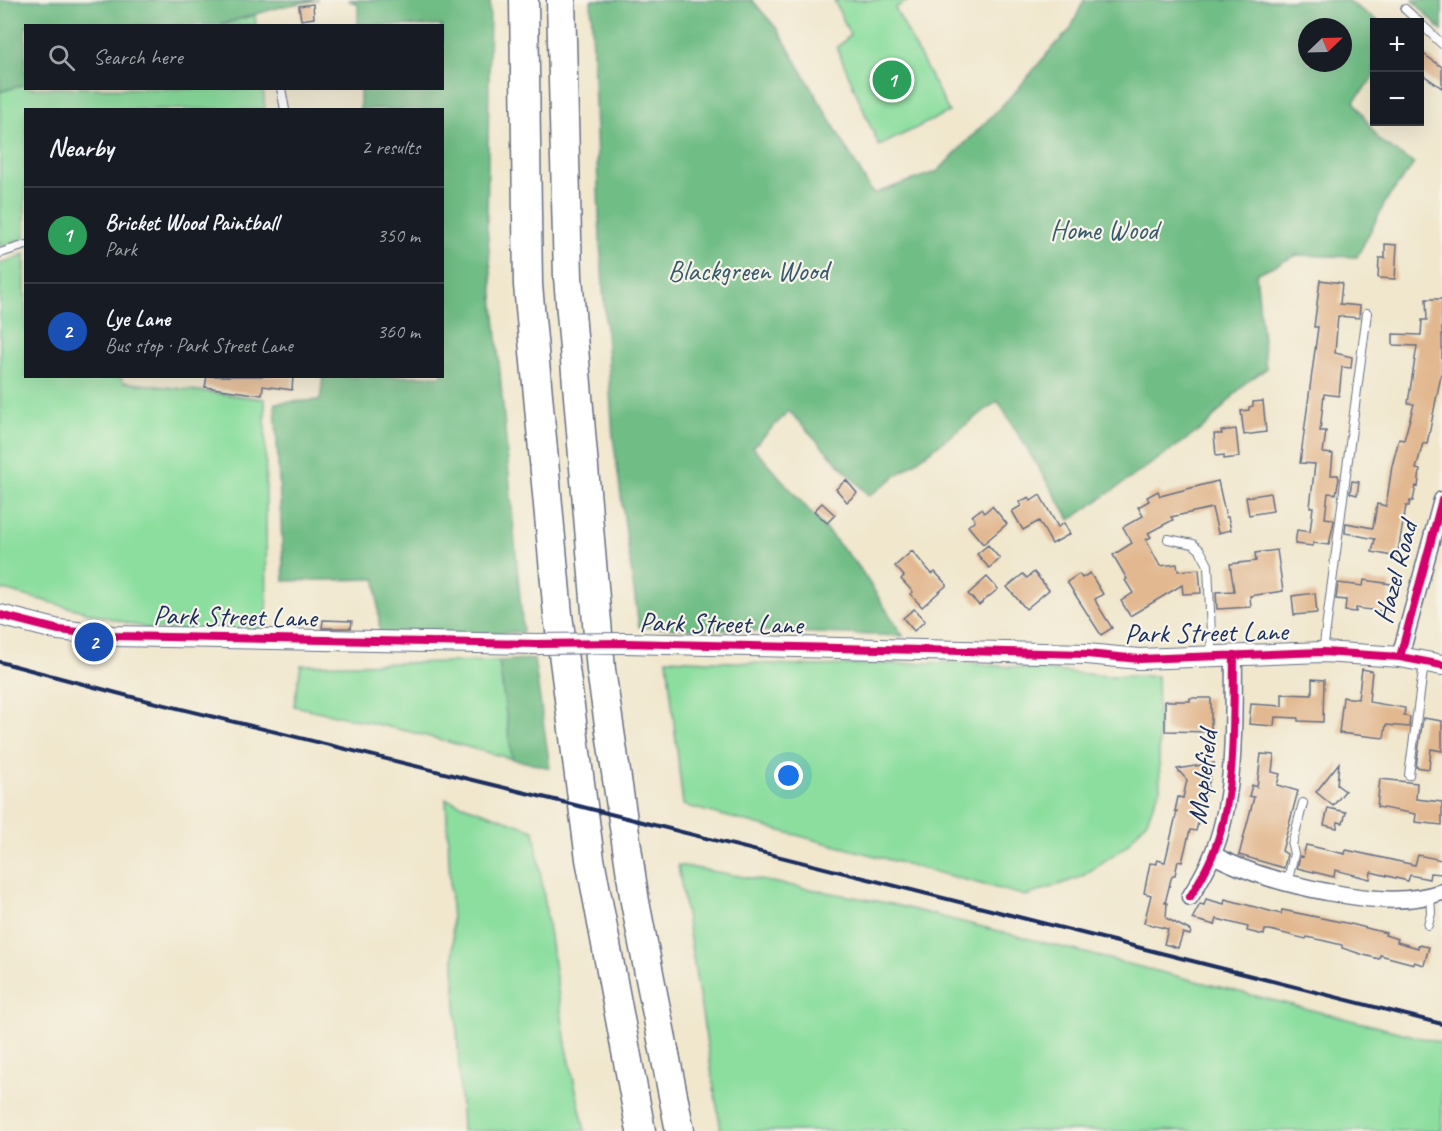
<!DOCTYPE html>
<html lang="en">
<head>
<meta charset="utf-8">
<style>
	:root { --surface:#171b24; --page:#20242c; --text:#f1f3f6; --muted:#9ea1a6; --line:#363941; --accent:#c8321e }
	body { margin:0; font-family:Caveat,sans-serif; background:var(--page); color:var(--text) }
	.controls { position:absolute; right:18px; top:18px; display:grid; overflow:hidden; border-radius:0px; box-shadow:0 6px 24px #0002 }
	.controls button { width:54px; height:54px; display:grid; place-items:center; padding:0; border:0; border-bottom:2px solid var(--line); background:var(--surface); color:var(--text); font:30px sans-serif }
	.compass { position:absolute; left:1298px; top:18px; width:54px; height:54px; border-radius:50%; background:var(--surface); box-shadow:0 6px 24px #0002; rotate:67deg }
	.you { position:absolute; left:789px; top:776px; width:21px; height:21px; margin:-15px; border:4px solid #fff; border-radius:50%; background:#1a73e8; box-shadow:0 0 0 9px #1a73e833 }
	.badge { display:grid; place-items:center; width:39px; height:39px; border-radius:50%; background:var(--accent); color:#fff; font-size:20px; font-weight:700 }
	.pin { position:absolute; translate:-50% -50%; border:3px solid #fff; box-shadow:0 2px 6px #0006 }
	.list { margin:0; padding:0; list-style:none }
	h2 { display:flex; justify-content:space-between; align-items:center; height:78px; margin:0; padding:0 24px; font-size:26px }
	h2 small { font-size:20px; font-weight:400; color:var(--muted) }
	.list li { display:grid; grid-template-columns:39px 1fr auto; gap:18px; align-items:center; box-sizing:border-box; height:96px; padding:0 24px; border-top:2px solid var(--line) }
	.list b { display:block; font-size:22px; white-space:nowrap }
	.list p { margin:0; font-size:20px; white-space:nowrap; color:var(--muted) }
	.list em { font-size:20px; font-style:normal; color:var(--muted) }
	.icon { flex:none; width:33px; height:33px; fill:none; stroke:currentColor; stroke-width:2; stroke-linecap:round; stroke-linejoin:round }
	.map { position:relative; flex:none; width:1442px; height:1131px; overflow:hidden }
	.search { position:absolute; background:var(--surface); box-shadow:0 6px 24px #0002; left:24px; top:24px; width:420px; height:66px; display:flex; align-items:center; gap:15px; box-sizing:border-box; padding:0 21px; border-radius:0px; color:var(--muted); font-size:22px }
	.panel { position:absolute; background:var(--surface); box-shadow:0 6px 24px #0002; left:24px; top:108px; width:420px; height:270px; border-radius:0px }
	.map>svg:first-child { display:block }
</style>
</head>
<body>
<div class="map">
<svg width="1442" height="1131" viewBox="0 0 1442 1131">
	<rect width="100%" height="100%" fill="#f7f3e8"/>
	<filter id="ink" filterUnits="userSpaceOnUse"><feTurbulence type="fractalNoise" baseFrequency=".0167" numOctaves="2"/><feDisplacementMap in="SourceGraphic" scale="12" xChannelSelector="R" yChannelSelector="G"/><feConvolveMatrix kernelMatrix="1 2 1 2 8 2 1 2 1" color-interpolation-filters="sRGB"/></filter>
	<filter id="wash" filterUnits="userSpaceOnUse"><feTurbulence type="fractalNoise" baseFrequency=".008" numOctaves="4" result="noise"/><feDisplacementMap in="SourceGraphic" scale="24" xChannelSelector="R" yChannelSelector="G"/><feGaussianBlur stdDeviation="1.35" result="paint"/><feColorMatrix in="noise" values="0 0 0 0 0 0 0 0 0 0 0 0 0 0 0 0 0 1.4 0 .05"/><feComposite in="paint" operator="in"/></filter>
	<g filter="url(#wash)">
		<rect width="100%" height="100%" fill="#f0e7cd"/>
		<path fill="#8cde9f" stroke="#54867e" stroke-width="1.5" d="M834,0H909L895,8L949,112L879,146L837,48L850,35Z
			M255,15L256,25H219Z
			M25,84L26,88L263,89L265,109L26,110L25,238L0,247V92Z
			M25,254L26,376L121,377L123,382L265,399L267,633L150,629L0,589V264Z
			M667,659L816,666L959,662L1108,676H1157L1160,789L1147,820L1126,846L1081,877L1026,896L683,805Z
			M499,661L512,759L411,732L294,706L301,665Z
			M446,799L534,830L566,1044L585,1131H462Z
			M678,865L887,903L1442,1043V1131H721Z"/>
		<path fill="#71bd86" stroke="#467672" stroke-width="1.5" fill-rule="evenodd" d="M0,0H318L284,6L219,25L26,26L25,84L0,92Z
			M348,0H490L487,227L523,632L380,636L376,579L284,581L275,403L320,400L323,377L442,376V110L360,109V89L442,88V26L358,25V4Z
			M591,0H752L778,30L873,194L938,171L1016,91L1052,48L1070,30L1084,0H1346L1380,22H1374V77L1354,101L1379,140L1414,164L1387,199L1357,257L1297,255L1256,274L1266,369L1244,384L1206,426L1070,520L998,401L869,496L789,411L753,447L859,567L903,636L639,627L613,437L600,240ZM1307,27H1343V63H1307Z
			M1413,0H1442V31Z
			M534,659L550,768L512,759L499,661Z"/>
		<g id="blocks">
			<path fill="#e2b890" d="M313,4L314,18L301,20L299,6Z
				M1419,51L1442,67V88L1419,72Z
				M1385,244L1397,245L1395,279L1378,278L1379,258H1385Z
				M1320,280L1342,283L1340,304L1360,306L1359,318L1338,316L1335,353L1352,357L1351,368L1342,367L1339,396L1324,394L1320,431H1326L1323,453L1333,454L1331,475H1338L1339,479L1336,494L1328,493L1325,518L1332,519L1334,521L1329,545L1313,543V546L1295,544L1297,530L1310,532L1313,507H1310L1315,464L1300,463L1318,327H1314Z
				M1426,299H1442V371L1427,444L1423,443L1416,469L1420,470L1418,487L1416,486L1413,501H1410L1409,506H1406L1397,557L1372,552L1375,539L1345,533L1346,523L1373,528L1377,504L1386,506L1392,466L1399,439L1404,440L1414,404L1408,403L1417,346L1393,345V334L1421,335L1422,320H1427Z
				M207,376H293L292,390L263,386L262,395L205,387Z
				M1263,401L1266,432L1244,435L1241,411L1249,410V407L1253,406V402Z
				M1236,429L1239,457L1224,459V455L1216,456L1214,434H1222L1221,431Z
				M846,480L857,493L847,502L836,489Z
				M1218,481L1226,517H1228L1231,530L1218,533L1212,508L1171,517L1173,520L1148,533L1151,537L1146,540L1160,566L1177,564L1178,571L1199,569L1201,593L1183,594L1182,585L1130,616L1121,601L1133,593L1125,580L1127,579L1113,555L1132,543L1123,527L1143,516L1138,507L1149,501L1147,497L1158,491L1160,496Z
				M1352,481L1359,482L1357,495L1350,493Z
				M1270,493L1273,511L1249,515L1246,497Z
				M1040,495L1058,527L1064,523L1070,534L1052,544L1039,521L1023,530L1012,511L1021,506L1019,502L1029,497L1031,501Z
				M822,503L835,515L827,523L814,511Z
				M992,506L1007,524L983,544L968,526L975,520L972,516L981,509L984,513Z
				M988,545L1000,559L989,568L977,554Z
				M1277,550L1283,591L1250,596L1251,607L1217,609L1216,592L1234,591L1230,564L1256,561L1255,553Z
				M912,551L932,574L935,572L947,585L922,607L910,594L913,592L901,579L904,576L895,566Z
				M1034,572L1049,590L1026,609L1007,587L1023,574L1027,578Z
				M1090,573L1103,594L1095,599L1097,604L1112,628L1101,635L1067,582L1079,574L1082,578Z
				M987,577L998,589L979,605L968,594Z
				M1364,580L1391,584L1387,612L1356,608V612L1345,611L1346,600L1336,599L1338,583L1363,586Z
				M1315,593L1317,613L1294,615L1292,596Z
				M914,609L925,621L914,631L903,618Z
				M323,620L352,621L351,628H322Z
				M1362,669L1372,671L1369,702L1405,708L1404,716L1410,717L1409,727L1386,725L1384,738L1339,733L1343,697L1358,699Z
				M1312,679L1324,680L1323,722L1298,721V718L1275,717L1274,726L1249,724L1251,704L1282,706V694L1312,695Z
				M1190,698H1211V732L1165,731V701H1190Z
				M1423,718L1442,721V751L1431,749L1429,769L1416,767Z
				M1261,754L1274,755L1272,772L1280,774L1277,785L1298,791L1282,851L1287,854L1284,868L1239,855L1254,797L1249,796L1252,785L1257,787Z
				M1214,763L1196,831L1190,830L1182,862L1178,861L1175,875H1173L1171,879L1165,903H1167L1166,918L1191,931L1190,935L1183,933L1178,948L1164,944L1168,929L1144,923L1151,895L1144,893L1150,863L1157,864V860L1165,862L1177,811H1175L1178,797L1183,798L1187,780L1177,769Z
				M1339,763L1337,785L1345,791L1333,806L1316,792Z
				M1380,779L1417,783L1416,799L1442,802V825L1415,822L1416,814L1377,807Z
				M1328,808L1346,812L1343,823L1338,822L1337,828L1324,825Z
				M1306,845L1345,854L1346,850L1415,865L1418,855L1442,860V874L1430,873L1429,879L1410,875L1408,881L1371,872L1370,879L1335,870L1334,877L1297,868L1300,856L1303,857Z
				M1206,899L1224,904L1225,899L1281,914L1282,910L1351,924L1386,933L1385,935L1398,939L1397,942L1418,948V945L1429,947L1424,965L1414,962V964L1380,955L1379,959L1364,955L1342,948V945L1325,941L1307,937L1306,939L1270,930H1265L1264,935L1247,931L1248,927L1217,919L1215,925L1192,919L1200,904L1204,905Z"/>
		</g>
	</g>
	<g filter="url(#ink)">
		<use href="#blocks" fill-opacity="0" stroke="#666f85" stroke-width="1.5"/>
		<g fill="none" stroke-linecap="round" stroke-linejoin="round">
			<g stroke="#666f85" stroke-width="10">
				<path id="service" d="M1405,9L1419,22
					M1420,23L1442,44
					M281,88L285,110
					M0,253L26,245
					M1168,539L1193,544L1200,550L1208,565L1212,657
					M1323,652L1367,313
					M1409,775L1424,663
					M1287,884L1294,854L1292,845L1303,803
					M1428,925L1431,913L1430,896"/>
			</g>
			<g stroke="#666f85" stroke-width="19">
				<path id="minor" d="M1400,657L1442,500
					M1213,855C1250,874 1287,884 1327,892C1367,899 1403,905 1442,892
					M1190,897C1198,884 1206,871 1212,856C1237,797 1233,719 1234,655"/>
			</g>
			<g stroke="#666f85" stroke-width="22">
				<path id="tertiary" d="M0,615L59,630L113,636L536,644
					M625,643L1087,654L1139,659L1323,652L1400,657L1442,665"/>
			</g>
			<g stroke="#666f85" stroke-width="31">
				<path id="motorway" d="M524,0L528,285L558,615L590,859L641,1131
					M561,0L568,277L601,670L635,902L680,1131"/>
			</g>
			<use href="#service" stroke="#fff" stroke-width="8"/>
			<use href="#minor" stroke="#fff" stroke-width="16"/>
			<use href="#tertiary" stroke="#fff" stroke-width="20"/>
			<use href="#motorway" stroke="#fff" stroke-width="28"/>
			<path stroke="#1b2f5e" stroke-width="4" d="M0,662L132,697L559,801L1442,1024"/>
			<g stroke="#666f85" stroke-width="22" stroke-linecap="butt">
				<path id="tertiary-bridge" d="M536,644L625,643"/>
			</g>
			<use href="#tertiary-bridge" stroke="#fff" stroke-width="20"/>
			<g stroke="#f7f3e8" stroke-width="11">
				<path id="cycleway" d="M0,615L59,630L113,636L536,644L625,643L1087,654L1139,659L1323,652L1400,657L1442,665
					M1400,657L1442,500
					M1190,897C1198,884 1206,871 1212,856C1237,797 1233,719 1234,655"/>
			</g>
			<use href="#cycleway" stroke="#d6006c" stroke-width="8"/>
		</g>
	</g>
	<g text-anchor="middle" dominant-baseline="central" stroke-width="4.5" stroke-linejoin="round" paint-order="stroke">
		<g font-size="28" fill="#375b6e" stroke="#f7f3e8">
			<text x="1104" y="229">Home Wood</text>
			<text x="748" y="270">Blackgreen Wood</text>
		</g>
		<g font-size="28" fill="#1b2f5e" stroke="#f7f3e8">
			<text transform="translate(1395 572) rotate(-75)">Hazel Road</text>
			<text transform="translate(235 616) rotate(1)">Park Street Lane</text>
			<text transform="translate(721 623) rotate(1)">Park Street Lane</text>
			<text transform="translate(1206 632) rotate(-1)">Park Street Lane</text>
			<text transform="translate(1202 777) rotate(-83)">Maplefield</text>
		</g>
	</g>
</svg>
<div class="controls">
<button>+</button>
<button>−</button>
</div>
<svg class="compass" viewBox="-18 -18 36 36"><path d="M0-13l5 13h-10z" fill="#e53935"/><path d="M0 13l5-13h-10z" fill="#9ea1a6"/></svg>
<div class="you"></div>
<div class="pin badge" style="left:892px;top:80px;background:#2e9e5b">1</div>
<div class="pin badge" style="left:94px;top:642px;background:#1a4fb4">2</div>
<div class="search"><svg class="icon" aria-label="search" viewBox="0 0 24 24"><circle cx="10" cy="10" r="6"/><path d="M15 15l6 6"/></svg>Search here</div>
<section class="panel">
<h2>Nearby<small>2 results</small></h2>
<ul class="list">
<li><span class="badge" style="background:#2e9e5b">1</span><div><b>Bricket Wood Paintball</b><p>Park</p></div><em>350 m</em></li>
<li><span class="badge" style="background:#1a4fb4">2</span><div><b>Lye Lane</b><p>Bus stop · Park Street Lane</p></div><em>360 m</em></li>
</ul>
</section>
</div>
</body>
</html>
